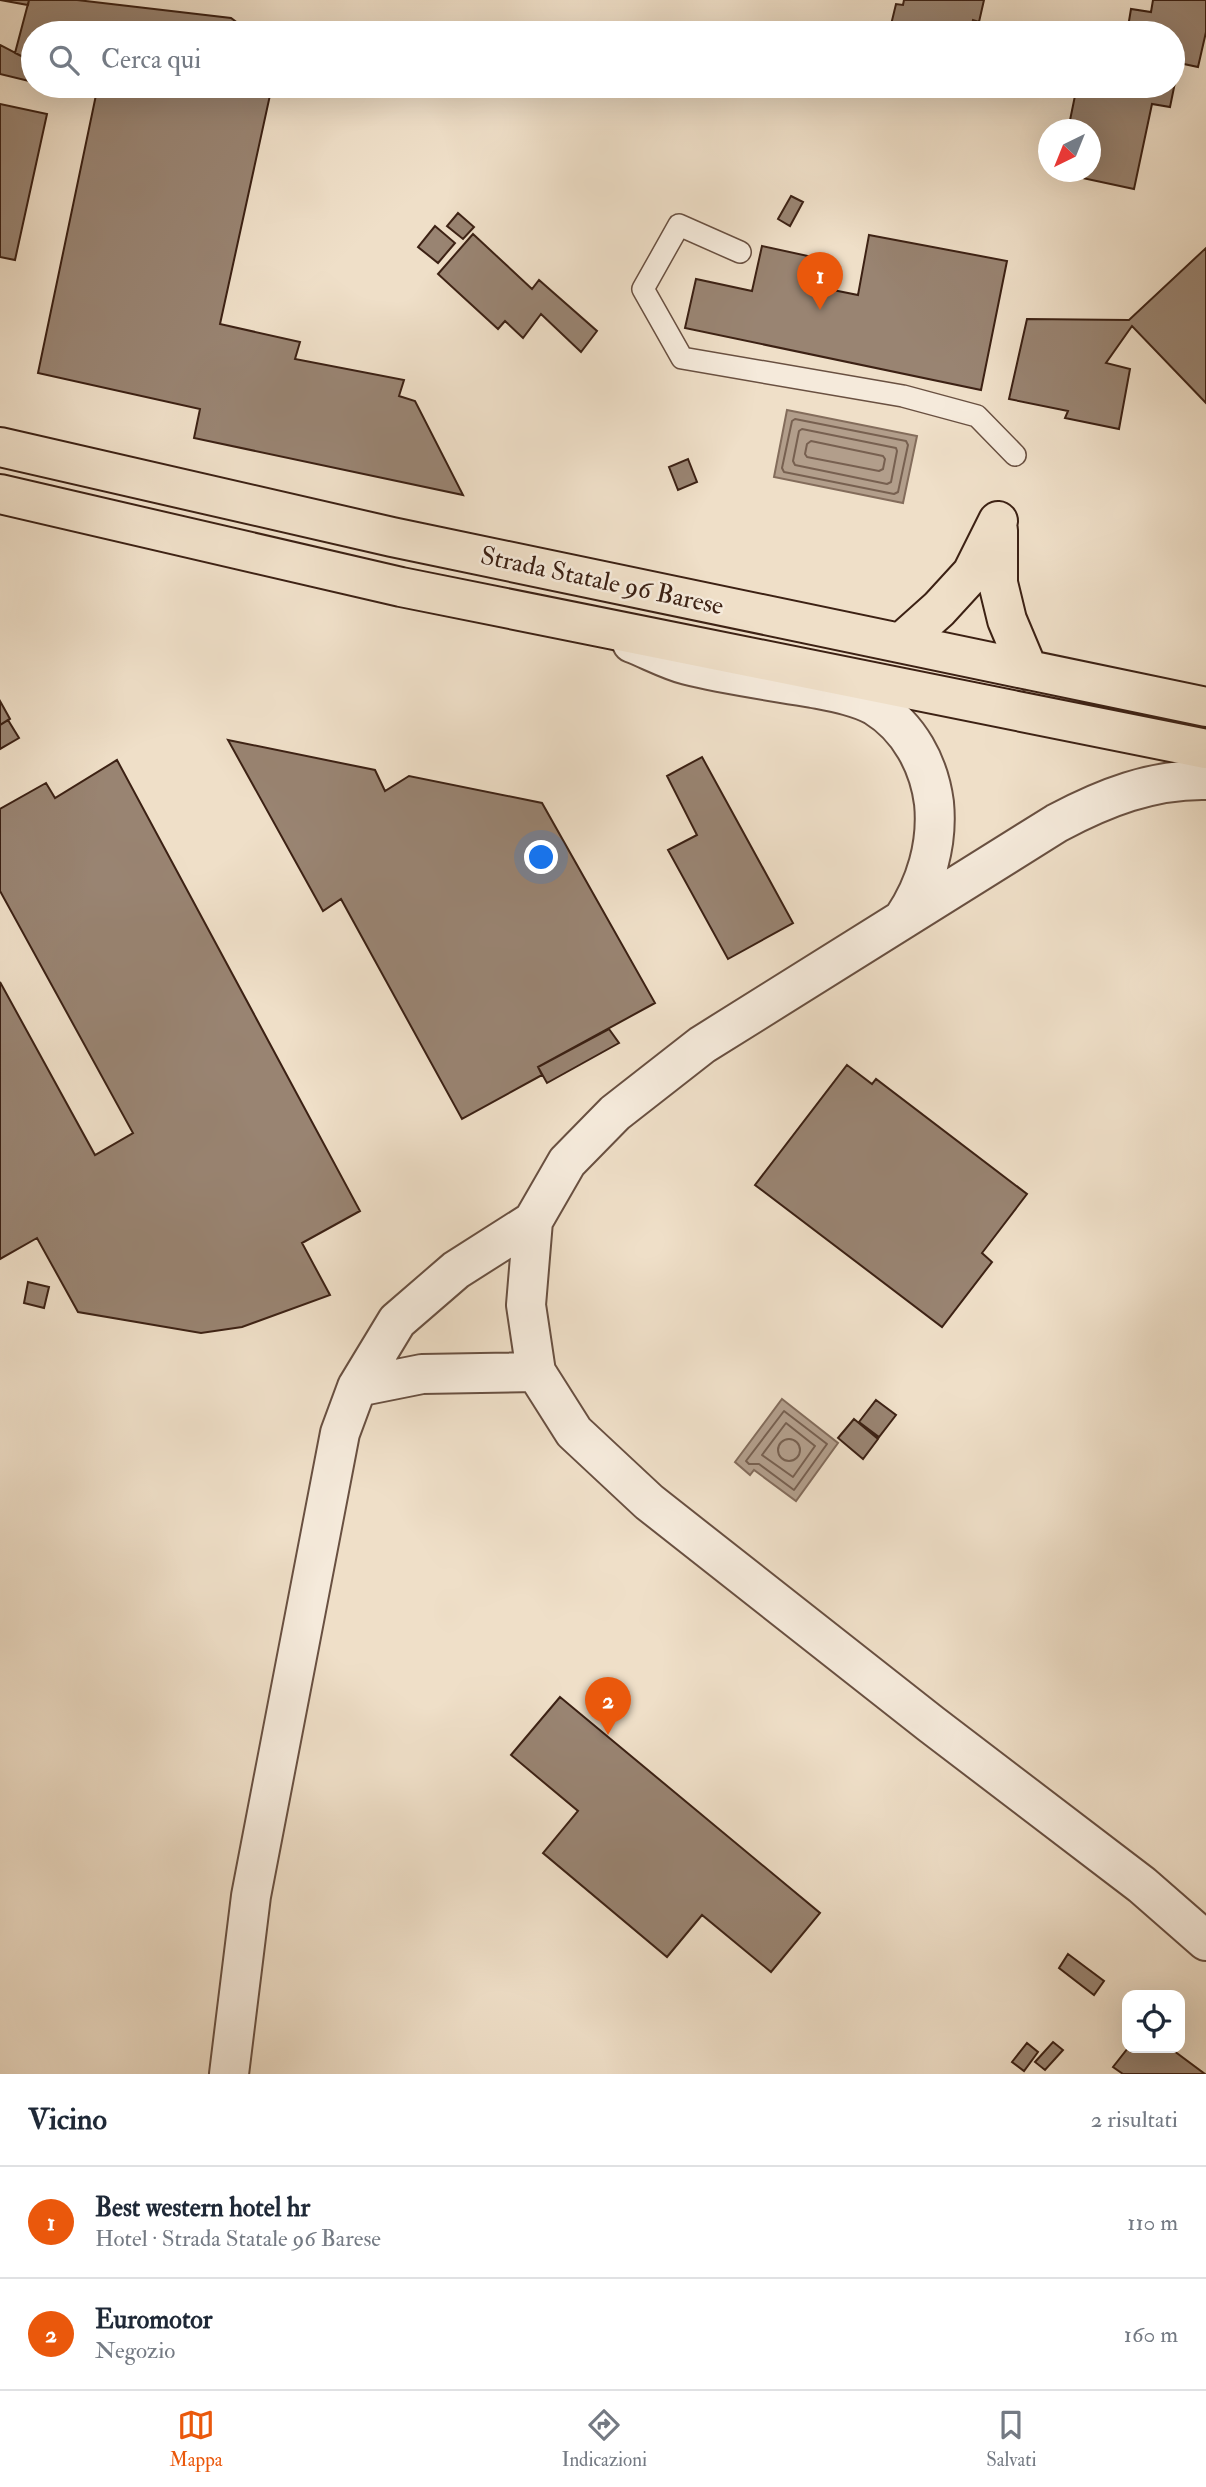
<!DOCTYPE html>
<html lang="it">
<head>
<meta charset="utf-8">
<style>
	:root { --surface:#fff; --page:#f6f6f7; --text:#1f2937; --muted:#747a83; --line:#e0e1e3; --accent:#ea580c }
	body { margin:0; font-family:"IM FELL Double Pica",serif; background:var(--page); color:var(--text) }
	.controls { position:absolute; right:21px; bottom:21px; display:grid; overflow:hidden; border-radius:14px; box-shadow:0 7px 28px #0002 }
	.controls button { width:63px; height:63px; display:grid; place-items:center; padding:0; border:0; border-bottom:2px solid var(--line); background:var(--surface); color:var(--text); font:35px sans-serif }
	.compass { position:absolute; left:1038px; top:119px; width:63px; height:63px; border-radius:50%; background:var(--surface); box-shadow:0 7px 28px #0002; rotate:223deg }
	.you { position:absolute; left:542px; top:858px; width:24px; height:24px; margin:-18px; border:5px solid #fff; border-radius:50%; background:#1a73e8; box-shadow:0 0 0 10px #1a73e833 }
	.badge { display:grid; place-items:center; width:46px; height:46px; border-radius:50%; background:var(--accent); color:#fff; font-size:23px; font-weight:700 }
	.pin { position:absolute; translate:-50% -58px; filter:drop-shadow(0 2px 4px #0008) }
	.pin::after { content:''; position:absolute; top:37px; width:24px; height:21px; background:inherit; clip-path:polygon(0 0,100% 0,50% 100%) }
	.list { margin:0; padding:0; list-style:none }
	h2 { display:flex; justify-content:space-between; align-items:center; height:91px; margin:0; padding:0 28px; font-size:30px }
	h2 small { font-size:23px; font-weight:400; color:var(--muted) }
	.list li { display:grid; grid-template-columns:46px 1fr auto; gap:21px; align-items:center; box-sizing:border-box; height:112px; padding:0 28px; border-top:2px solid var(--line) }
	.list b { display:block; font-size:26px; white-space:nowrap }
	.list p { margin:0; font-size:23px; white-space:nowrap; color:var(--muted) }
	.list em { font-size:23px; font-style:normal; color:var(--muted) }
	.icon { flex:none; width:38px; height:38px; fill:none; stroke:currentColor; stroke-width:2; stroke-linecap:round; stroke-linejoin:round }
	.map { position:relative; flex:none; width:1206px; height:2074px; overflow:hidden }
	.search { position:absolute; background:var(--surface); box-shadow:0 7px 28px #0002; left:21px; right:21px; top:21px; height:77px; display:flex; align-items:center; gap:18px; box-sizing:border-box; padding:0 24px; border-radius:38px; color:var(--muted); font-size:26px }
	.sheet { height:315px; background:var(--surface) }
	nav { display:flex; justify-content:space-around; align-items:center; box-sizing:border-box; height:98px; border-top:2px solid var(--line); background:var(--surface); font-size:19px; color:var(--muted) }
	nav a { display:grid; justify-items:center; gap:4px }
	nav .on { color:var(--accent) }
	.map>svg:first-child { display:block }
</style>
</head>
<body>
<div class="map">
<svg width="1206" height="2074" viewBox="0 0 1206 2074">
	<rect width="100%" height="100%" fill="#efdfc8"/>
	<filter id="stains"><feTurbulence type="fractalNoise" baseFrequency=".00286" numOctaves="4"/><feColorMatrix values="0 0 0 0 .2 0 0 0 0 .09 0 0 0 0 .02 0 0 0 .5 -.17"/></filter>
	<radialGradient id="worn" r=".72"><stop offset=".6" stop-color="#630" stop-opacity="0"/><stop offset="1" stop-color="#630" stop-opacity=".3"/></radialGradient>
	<path fill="#b29e8b" stroke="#836c5b" stroke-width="2" d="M787,410L917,436L903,503L774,477Z
		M782,1399L838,1443L796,1501L754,1470L750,1475L735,1462Z"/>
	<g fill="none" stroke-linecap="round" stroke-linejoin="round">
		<path stroke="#776050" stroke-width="2" d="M795,419L906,441L908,445L898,492L894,494L784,472L782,468L792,421Z
			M802,429L896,448L897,451L891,482L887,484L795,465L793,461L799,431Z
			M811,441L883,456L885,459L883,469L879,471L807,457L805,454L807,444Z
			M784,1411L827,1444L794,1490L759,1464H749L746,1461Z
			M786,1423L815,1446L793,1477L762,1455Z
			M778 1450a11 11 0 1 1 22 0a11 11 0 1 1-22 0Z"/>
	</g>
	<path fill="#998472" stroke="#3c2114" stroke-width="2" d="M0,0H29L28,5Z
		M29,0H77L231,18L251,33H33V62L15,53Z
		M904,0H984L979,22L973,20L970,33H889L896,4L903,5Z
		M1153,0H1206V32L1198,67L1179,63L1170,107L1152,104L1134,189L1059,173V172H1090V130H1068L1077,86L1097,90L1098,86H1173V33H1127L1131,9L1151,12Z
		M0,45L33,62V82L0,74Z
		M79,86H272L220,324L300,342L295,359L404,380L399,396L415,401L463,495L194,438L200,409L38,373L96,95Z
		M0,104L47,114L15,260L0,257Z
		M791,196L803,202L790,226L778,219Z
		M458,213L474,227L463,239L447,226Z
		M435,226L455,243L438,263L418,247Z
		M473,234L532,289L539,280L597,331L581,352L541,314L523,338L505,321L498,329L438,274Z
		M869,235L1007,261L981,390L685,328L696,279L752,291L762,246L817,258L813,286L858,295Z
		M1206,248V403L1132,326L1106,363L1130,369L1119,429L1065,418L1068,411L1009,399L1027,319L1129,320Z
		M688,459L697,482L678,490L669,467Z
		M0,701L10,719L0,725Z
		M8,720L19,738L0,749V725Z
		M228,740L375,770L385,791L409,776L542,803L655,1003L538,1067L542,1075L462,1119L341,899L323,911Z
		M702,757L793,923L728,959L668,850L697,835L667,776Z
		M117,760L360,1211L302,1243L330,1295L242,1327L201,1333L78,1312L37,1238L0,1259V982L95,1155L133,1133L0,891V809L46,783L55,798Z
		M609,1029L619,1043L547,1083L538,1067Z
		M847,1065L872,1084L876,1079L1027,1194L982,1253L992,1262L942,1327L755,1185Z
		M28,1282L49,1287L44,1308L24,1303Z
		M876,1400L896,1415L879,1437L859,1422Z
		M854,1419L878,1439L863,1459L838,1438Z
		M560,1697L820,1913L771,1972L702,1915L667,1957L543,1853L578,1811L511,1755Z
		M1068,1954L1104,1981L1094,1995L1059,1968Z
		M1053,2042L1063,2050L1045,2070L1035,2062Z
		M1027,2043L1038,2052L1024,2071L1012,2062Z
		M1128,2048H1170L1205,2074H1123L1113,2067Z"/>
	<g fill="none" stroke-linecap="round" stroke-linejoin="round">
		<g stroke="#695041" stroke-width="24">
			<path id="lane" d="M740,252L679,225L643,289L682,358L903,396L977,416L1015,455"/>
		</g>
		<g stroke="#695041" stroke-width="42">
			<path id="street" d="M632,643C650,650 668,660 687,665C726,675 772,681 813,688C833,692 857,696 875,706C909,727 929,764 934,803C938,844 926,885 903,919
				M1206,780C1152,779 1104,798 1057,823L702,1045L615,1113L567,1162L533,1221L526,1305L536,1372L574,1432L649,1502L931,1724L1142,1885L1206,1941
				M533,1221L456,1270L397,1321L357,1387L422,1374L536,1372
				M229,2074L251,1896L340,1433L357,1387"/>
		</g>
		<g stroke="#3c2114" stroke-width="42">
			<path id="primary" d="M0,447L392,537L1206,707
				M0,494L401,587L1206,749
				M998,530V583L1007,620L1028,670
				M901,643L939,609L972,573L998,521"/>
		</g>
		<use href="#lane" stroke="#f5eadb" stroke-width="21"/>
		<use href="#street" stroke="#f5eadb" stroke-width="38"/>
		<use href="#primary" stroke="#efdfc8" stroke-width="38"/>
	</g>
	<g text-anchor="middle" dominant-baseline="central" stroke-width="5" stroke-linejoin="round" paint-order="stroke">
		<g font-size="26" fill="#3c2114" stroke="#f5eadb">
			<text transform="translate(602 581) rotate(12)">Strada Statale 96 Barese</text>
		</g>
	</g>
	<rect width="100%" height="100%" filter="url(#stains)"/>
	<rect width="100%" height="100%" fill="url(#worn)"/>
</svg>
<div class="controls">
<button><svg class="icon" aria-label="locate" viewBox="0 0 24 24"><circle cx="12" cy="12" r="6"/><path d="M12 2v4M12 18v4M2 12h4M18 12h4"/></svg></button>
</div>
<svg class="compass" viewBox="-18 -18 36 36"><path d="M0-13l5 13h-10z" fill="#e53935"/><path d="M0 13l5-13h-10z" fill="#747a83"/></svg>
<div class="you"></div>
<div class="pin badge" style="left:820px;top:310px">1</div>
<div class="pin badge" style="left:608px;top:1735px">2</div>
<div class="search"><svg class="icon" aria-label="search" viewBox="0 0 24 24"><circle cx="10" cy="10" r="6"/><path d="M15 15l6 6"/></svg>Cerca qui</div>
</div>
<section class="sheet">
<h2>Vicino<small>2 risultati</small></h2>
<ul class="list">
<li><span class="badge">1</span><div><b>Best western hotel hr</b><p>Hotel · Strada Statale 96 Barese</p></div><em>110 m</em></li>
<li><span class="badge">2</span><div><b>Euromotor</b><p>Negozio</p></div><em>160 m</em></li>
</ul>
</section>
<nav>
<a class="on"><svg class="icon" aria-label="map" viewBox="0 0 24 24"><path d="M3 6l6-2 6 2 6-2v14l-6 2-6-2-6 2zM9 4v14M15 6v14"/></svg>Mappa</a>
<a><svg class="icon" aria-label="directions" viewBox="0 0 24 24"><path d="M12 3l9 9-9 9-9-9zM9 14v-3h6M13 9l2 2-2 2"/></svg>Indicazioni</a>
<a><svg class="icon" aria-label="saved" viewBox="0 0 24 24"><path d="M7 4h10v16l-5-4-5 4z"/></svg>Salvati</a>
</nav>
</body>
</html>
